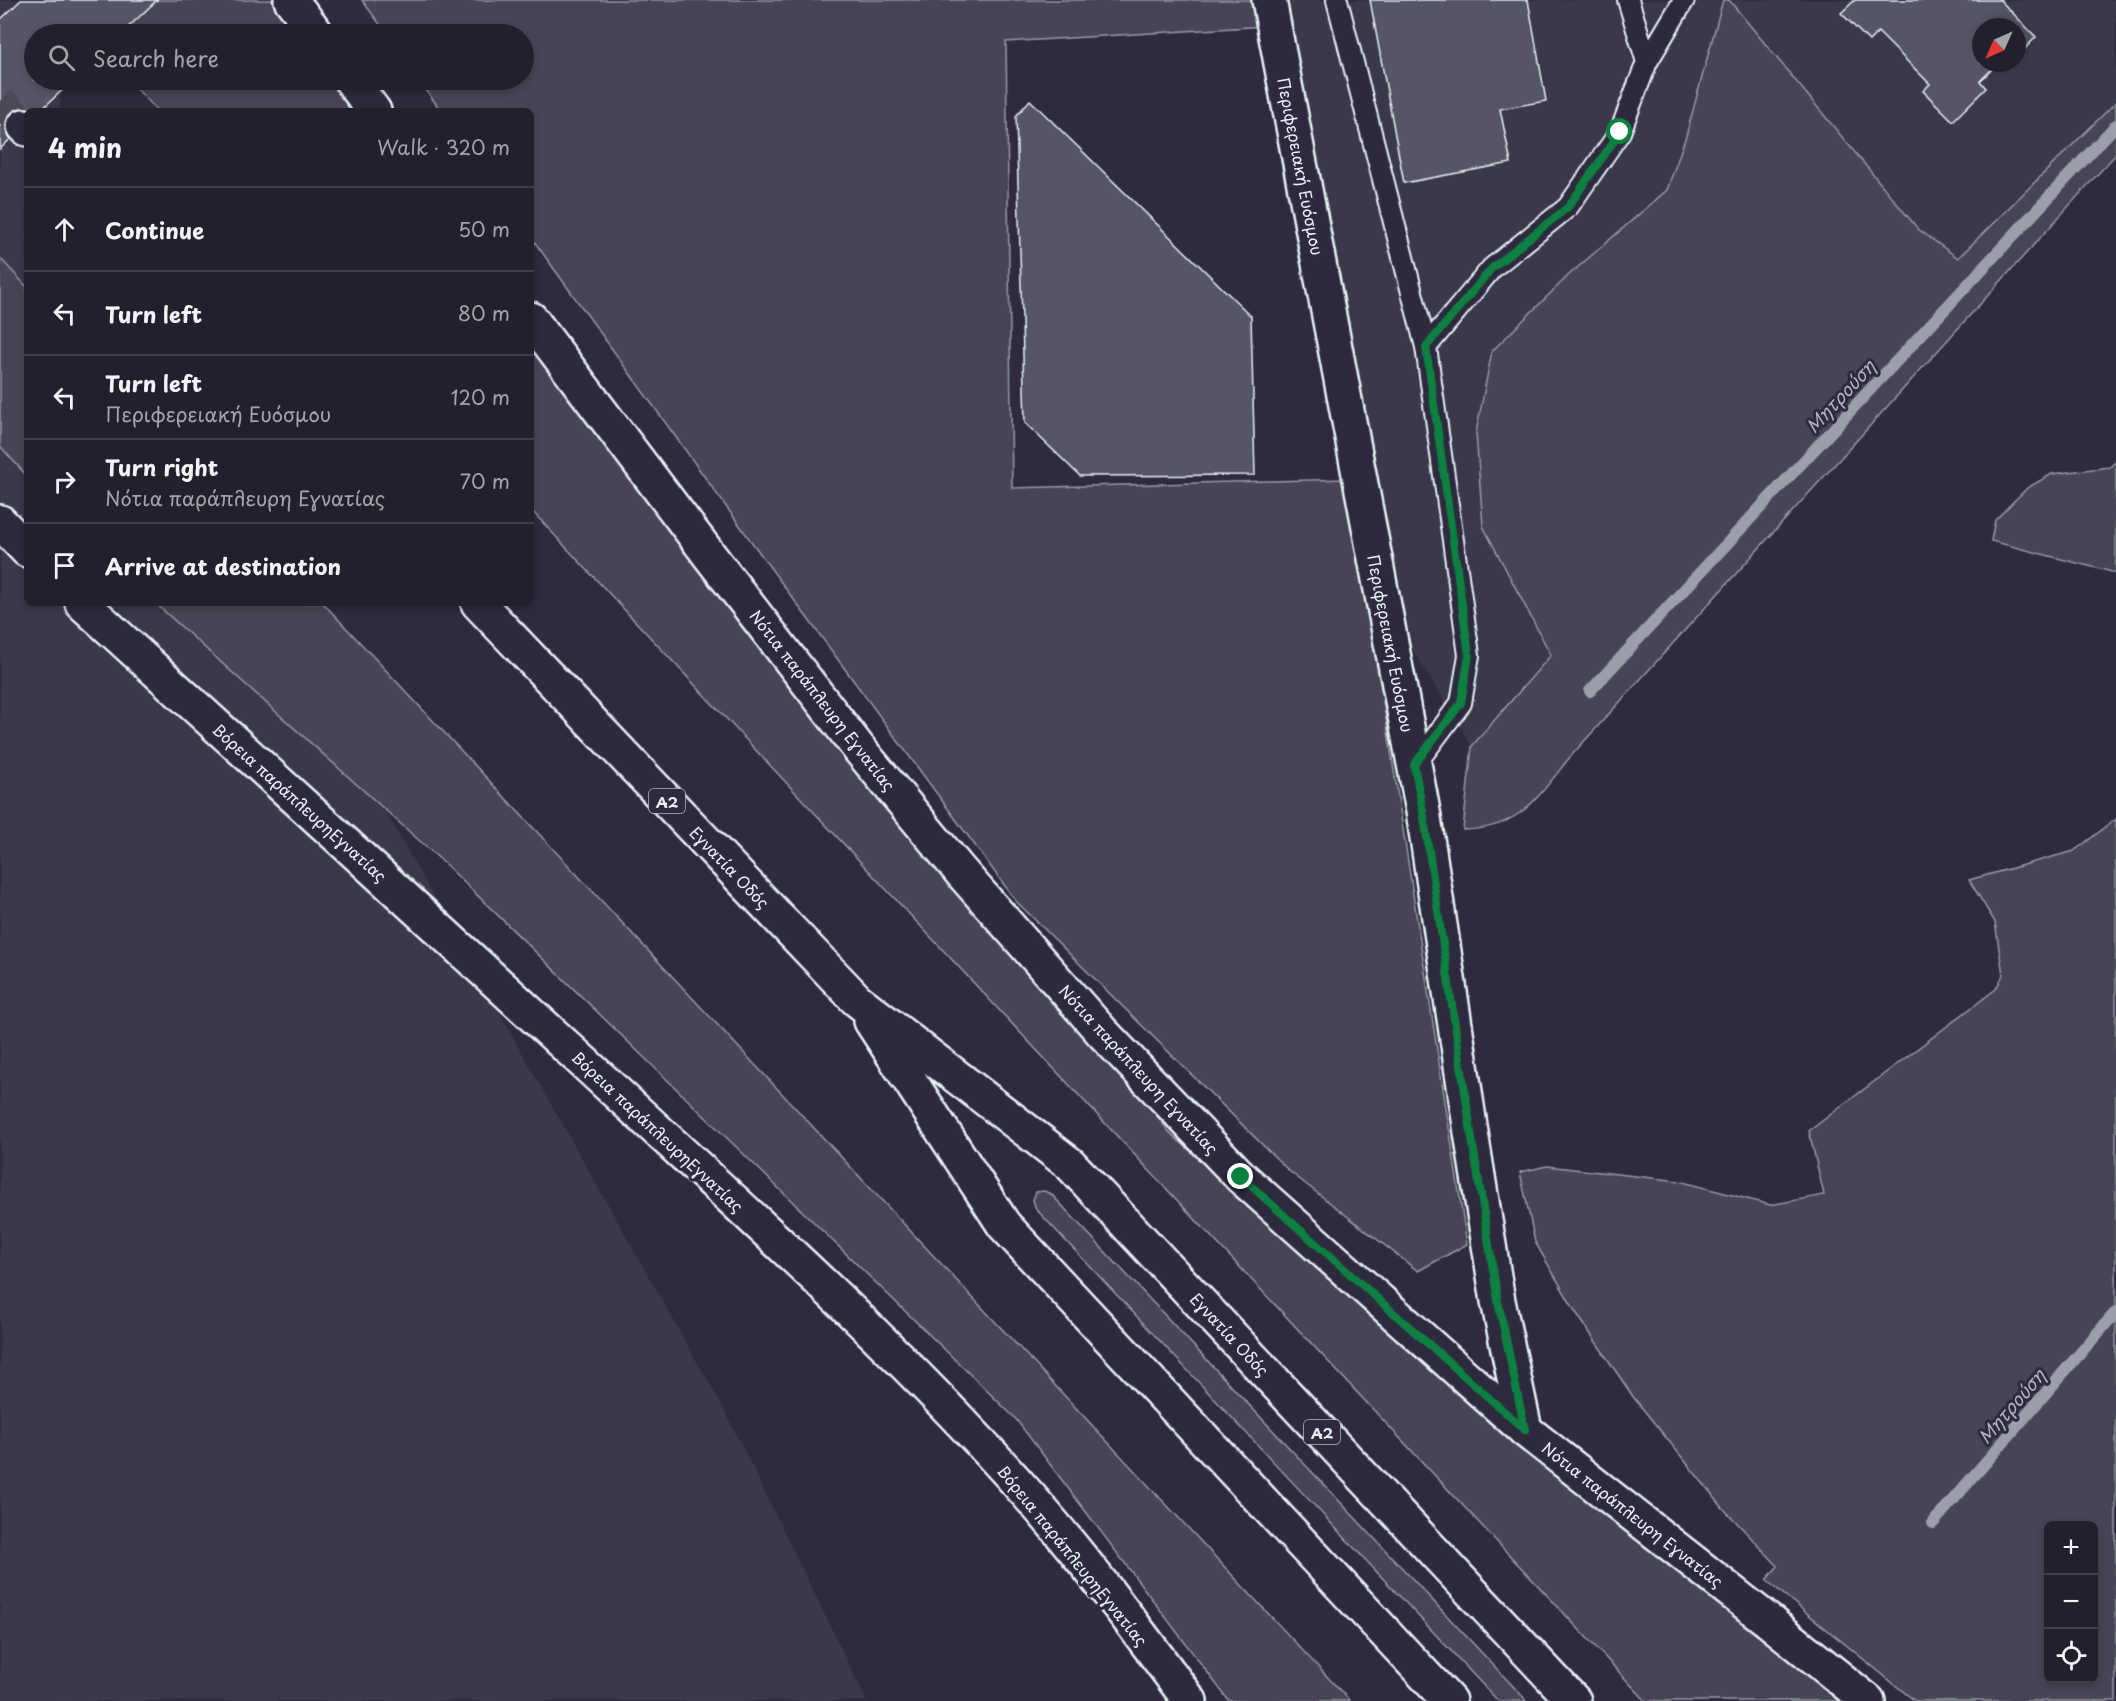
<!DOCTYPE html>
<html lang="en">
<head>
<meta charset="utf-8">
<style>
	:root { --surface:#23202e; --page:#2b2836; --text:#f1f3f6; --muted:#a3a3aa; --line:#403e4a }
	body { margin:0; font-family:"Playpen Sans",sans-serif; background:var(--page); color:var(--text) }
	.controls { position:absolute; right:18px; bottom:18px; display:grid; overflow:hidden; border-radius:9px; box-shadow:0 3px 9px #0003 }
	.controls button { width:54px; height:54px; display:grid; place-items:center; padding:0; border:0; border-bottom:2px solid var(--line); background:var(--surface); color:var(--text); font:30px sans-serif }
	.compass { position:absolute; left:1972px; top:18px; width:54px; height:54px; border-radius:50%; background:var(--surface); box-shadow:0 3px 9px #0003; rotate:225deg }
	.stop { position:absolute; width:18px; height:18px; margin:-14px; border:4px solid #0b8043; border-radius:50%; background:#fff }
	.stop.end { background:#0b8043; border-color:#fff; box-shadow:0 2px 6px #0008 }
	.list { margin:0; padding:0; list-style:none }
	h2 { display:flex; justify-content:space-between; align-items:center; height:78px; margin:0; padding:0 24px; font-size:26px }
	h2 small { font-size:20px; font-weight:400; color:var(--muted) }
	.list li { display:grid; grid-template-columns:39px 1fr auto; gap:18px; align-items:center; box-sizing:border-box; height:84px; padding:0 24px; border-top:2px solid var(--line) }
	.list b { display:block; font-size:22px; white-space:nowrap }
	.list p { margin:0; font-size:20px; white-space:nowrap; color:var(--muted) }
	.list em { font-size:20px; font-style:normal; color:var(--muted) }
	.icon { flex:none; width:33px; height:33px; fill:none; stroke:currentColor; stroke-width:2; stroke-linecap:round; stroke-linejoin:round }
	.map { position:relative; flex:none; width:2116px; height:1701px; overflow:hidden }
	.search { position:absolute; background:var(--surface); box-shadow:0 3px 9px #0003; left:24px; top:24px; width:510px; height:66px; display:flex; align-items:center; gap:15px; box-sizing:border-box; padding:0 21px; border-radius:33px; color:var(--muted); font-size:22px }
	.panel { position:absolute; background:var(--surface); box-shadow:0 3px 9px #0003; left:24px; top:108px; width:510px; height:498px; border-radius:9px }
	.map>svg:first-child { display:block }
</style>
</head>
<body>
<div class="map">
<svg width="2116" height="1701" viewBox="0 0 2116 1701">
	<rect width="100%" height="100%" fill="#2f2a3d"/>
	<filter id="ink" filterUnits="userSpaceOnUse"><feTurbulence type="fractalNoise" baseFrequency=".0167" numOctaves="2"/><feDisplacementMap in="SourceGraphic" scale="12" xChannelSelector="R" yChannelSelector="G"/><feConvolveMatrix kernelMatrix="1 2 1 2 8 2 1 2 1" color-interpolation-filters="sRGB"/></filter>
	<g filter="url(#ink)">
		<path fill="#3b3749" fill-rule="evenodd" d="M0,0H59L60,34H34V80H60V111H27V603H267L724,1409L867,1701H0Z
			M1284,0H2116V102L1958,258L1918,229L1472,746L1402,633ZM1981,27H2017V63H1981Z"/>
		<path fill="#464455" stroke="#979aa6" stroke-width="1.5" fill-rule="evenodd" d="M54,0H300L326,34H86Z
			M362,0H1259L1266,26L1006,42L1012,488L1349,479L1467,1244L1418,1271L1289,1171L1016,901L772,570L531,237V111H441L419,80H524V34H387Z
			M1723,0H1729L1918,229L1958,258L2116,102V154L1570,757C1537,798 1520,829 1463,830L1472,746L1551,655L1483,526L1476,433L1492,351L1570,274L1667,190L1686,136Z
			M128,80H361L385,111H158Z
			M0,258L27,287V476L0,446Z
			M531,301L1170,1133L1494,1419L1845,1701H1646L531,510Z
			M2116,461V573L1991,541L1995,520L2027,488L2052,474L2110,467Z
			M155,603H323L1350,1701H1229L1015,1418L442,861Z
			M2116,819V1701H1915L1766,1580L1778,1566L1723,1508L1634,1398L1575,1311L1535,1242L1520,1172L1547,1166L1679,1181L1770,1205L1824,1195L1809,1131L1996,989L2003,975L1995,922L1969,880L2074,851ZM2048,1526H2094V1678H2048Z
			M1044,1191L1051,1194L1527,1701H1498L1036,1209L1033,1200L1036,1192Z"/>
		<g fill="none" stroke-linecap="round" stroke-linejoin="round">
			<path stroke="#9c9fab" stroke-width="12" d="M1590,691L2116,125
				M1933,1523L2116,1312"/>
		</g>
		<path fill="#575565" stroke="#e8f1f8" stroke-width="1.5" d="M21,0H157L121,34H34V80H73L40,111H27V123L0,149V20Z
			M1370,0H1528L1546,101L1500,109L1511,163L1404,183Z
			M1855,0H2000L2036,37L2017,57V27H1981V63H1998L1980,81L1986,88L1953,121L1923,91L1930,84L1878,32L1869,41L1841,13Z
			M1030,100L1251,316L1255,475L1080,476L1025,423L1016,116Z"/>
		<g fill="none" stroke-linecap="round" stroke-linejoin="round">
			<path stroke="#4b4859" stroke-width="33" stroke-dasharray="33 16" stroke-linecap="butt" d="M0,101L24,126"/>
			<g stroke="#e8f1f8" stroke-width="24">
				<path id="lane" d="M1337,0L1426,347L1469,655L1461,703L1414,766
					M1628,0L1647,62
					M1426,347L1492,268L1568,207L1620,132L1647,62L1684,0"/>
			</g>
			<g stroke="#e8f1f8" stroke-width="38">
				<path id="street" d="M1269,0L1423,811L1472,1139L1498,1301L1525,1430"/>
			</g>
			<g stroke="#e8f1f8" stroke-width="38">
				<path id="secondary" d="M291,0L317,34
					M351,80L374,111
					M531,319L710,556L860,750L961,872L1102,1032L1241,1177L1525,1430L1770,1622L1868,1701
					M0,522L27,550
					M82,603C253,758 422,914 592,1070C741,1208 895,1344 1030,1497C1087,1562 1139,1632 1190,1701"/>
			</g>
			<g stroke="#e8f1f8" stroke-width="38">
				<path id="highway" d="M24,126L27,129
					M478,603L857,1000L1070,1164L1574,1701
					M871,1021L1004,1225L1449,1701"/>
			</g>
			<use href="#lane" stroke="#2f2a3d" stroke-width="20"/>
			<use href="#street" stroke="#2f2a3d" stroke-width="33"/>
			<use href="#secondary" stroke="#2f2a3d" stroke-width="33"/>
			<use href="#highway" stroke="#2f2a3d" stroke-width="33"/>
		</g>
	</g>
	<g fill="none" stroke-linecap="round" stroke-linejoin="round" filter="url(#ink)">
		<path stroke="#0b8043" stroke-width="8" d="M1241,1177L1525,1430L1498,1301L1472,1139L1423,811L1414,765L1461,703L1469,655L1426,347L1492,268L1568,207L1620,132"/>
	</g>
	<g text-anchor="middle" dominant-baseline="central" stroke-width="6" stroke-linejoin="round" paint-order="stroke">
		<g fill="#2f2a3d" stroke="#b0b5c0" stroke-width="1.5">
			<rect x="649" y="789" width="36" height="24" rx="4.5"/>
			<rect x="1304" y="1420" width="36" height="24" rx="4.5"/>
		</g>
		<g font-size="15" font-weight="bold" fill="#e8f1f8">
			<text x="667" y="801">Α2</text>
			<text x="1322" y="1432">Α2</text>
		</g>
		<g font-size="16" fill="#e8f1f8" stroke="#2f2a3d">
			<text transform="translate(1301 166) rotate(79)">Περιφερειακή Ευόσμου</text>
			<text transform="translate(1391 643) rotate(79)">Περιφερειακή Ευόσμου</text>
			<text transform="translate(823 700) rotate(52)">Νότια παράπλευρη Εγνατίας</text>
			<text transform="translate(300 802) rotate(42)">Βόρεια παράπλευρηΕγνατίας</text>
			<text transform="translate(730 867) rotate(46)">Εγνατία Οδός</text>
			<text transform="translate(1139 1069) rotate(47)">Νότια παράπλευρη Εγνατίας</text>
			<text transform="translate(658 1131) rotate(43)">Βόρεια παράπλευρηΕγνατίας</text>
			<text transform="translate(1230 1334) rotate(47)">Εγνατία Οδός</text>
			<text transform="translate(1633 1514) rotate(38)">Νότια παράπλευρη Εγνατίας</text>
			<text transform="translate(1073 1555) rotate(51)">Βόρεια παράπλευρηΕγνατίας</text>
		</g>
		<g font-size="18" font-style="italic" fill="#afb4be" stroke="#2f2a3d">
			<text transform="translate(1840 396) rotate(-47)">Μητρούση</text>
			<text transform="translate(2011 1406) rotate(-49)">Μητρούση</text>
		</g>
	</g>
</svg>
<div class="controls">
<button>+</button>
<button>−</button>
<button><svg class="icon" aria-label="locate" viewBox="0 0 24 24"><circle cx="12" cy="12" r="6"/><path d="M12 2v4M12 18v4M2 12h4M18 12h4"/></svg></button>
</div>
<svg class="compass" viewBox="-18 -18 36 36"><path d="M0-13l5 13h-10z" fill="#e53935"/><path d="M0 13l5-13h-10z" fill="#a3a3aa"/></svg>
<div class="stop" style="left:1620px;top:132px"></div>
<div class="stop end" style="left:1241px;top:1177px"></div>
<div class="search"><svg class="icon" aria-label="search" viewBox="0 0 24 24"><circle cx="10" cy="10" r="6"/><path d="M15 15l6 6"/></svg>Search here</div>
<section class="panel">
<h2>4 min<small>Walk · 320 m</small></h2>
<ul class="list">
<li><svg class="icon" aria-label="ahead" viewBox="0 0 24 24"><path d="M12 20V5M6 11l6-6 6 6"/></svg><div><b>Continue</b></div><em>50 m</em></li>
<li><svg class="icon" aria-label="left" viewBox="0 0 24 24"><path d="M17 20v-9H6M10 6l-5 5 5 5"/></svg><div><b>Turn left</b></div><em>80 m</em></li>
<li><svg class="icon" aria-label="left" viewBox="0 0 24 24"><path d="M17 20v-9H6M10 6l-5 5 5 5"/></svg><div><b>Turn left</b><p>Περιφερειακή Ευόσμου</p></div><em>120 m</em></li>
<li><svg class="icon" aria-label="right" viewBox="0 0 24 24"><path d="M7 20v-9h11M14 6l5 5-5 5"/></svg><div><b>Turn right</b><p>Νότια παράπλευρη Εγνατίας</p></div><em>70 m</em></li>
<li><svg class="icon" aria-label="arrive" viewBox="0 0 24 24"><path d="M6 21V4h12l-3 4 3 4H6"/></svg><div><b>Arrive at destination</b></div></li>
</ul>
</section>
</div>
</body>
</html>
